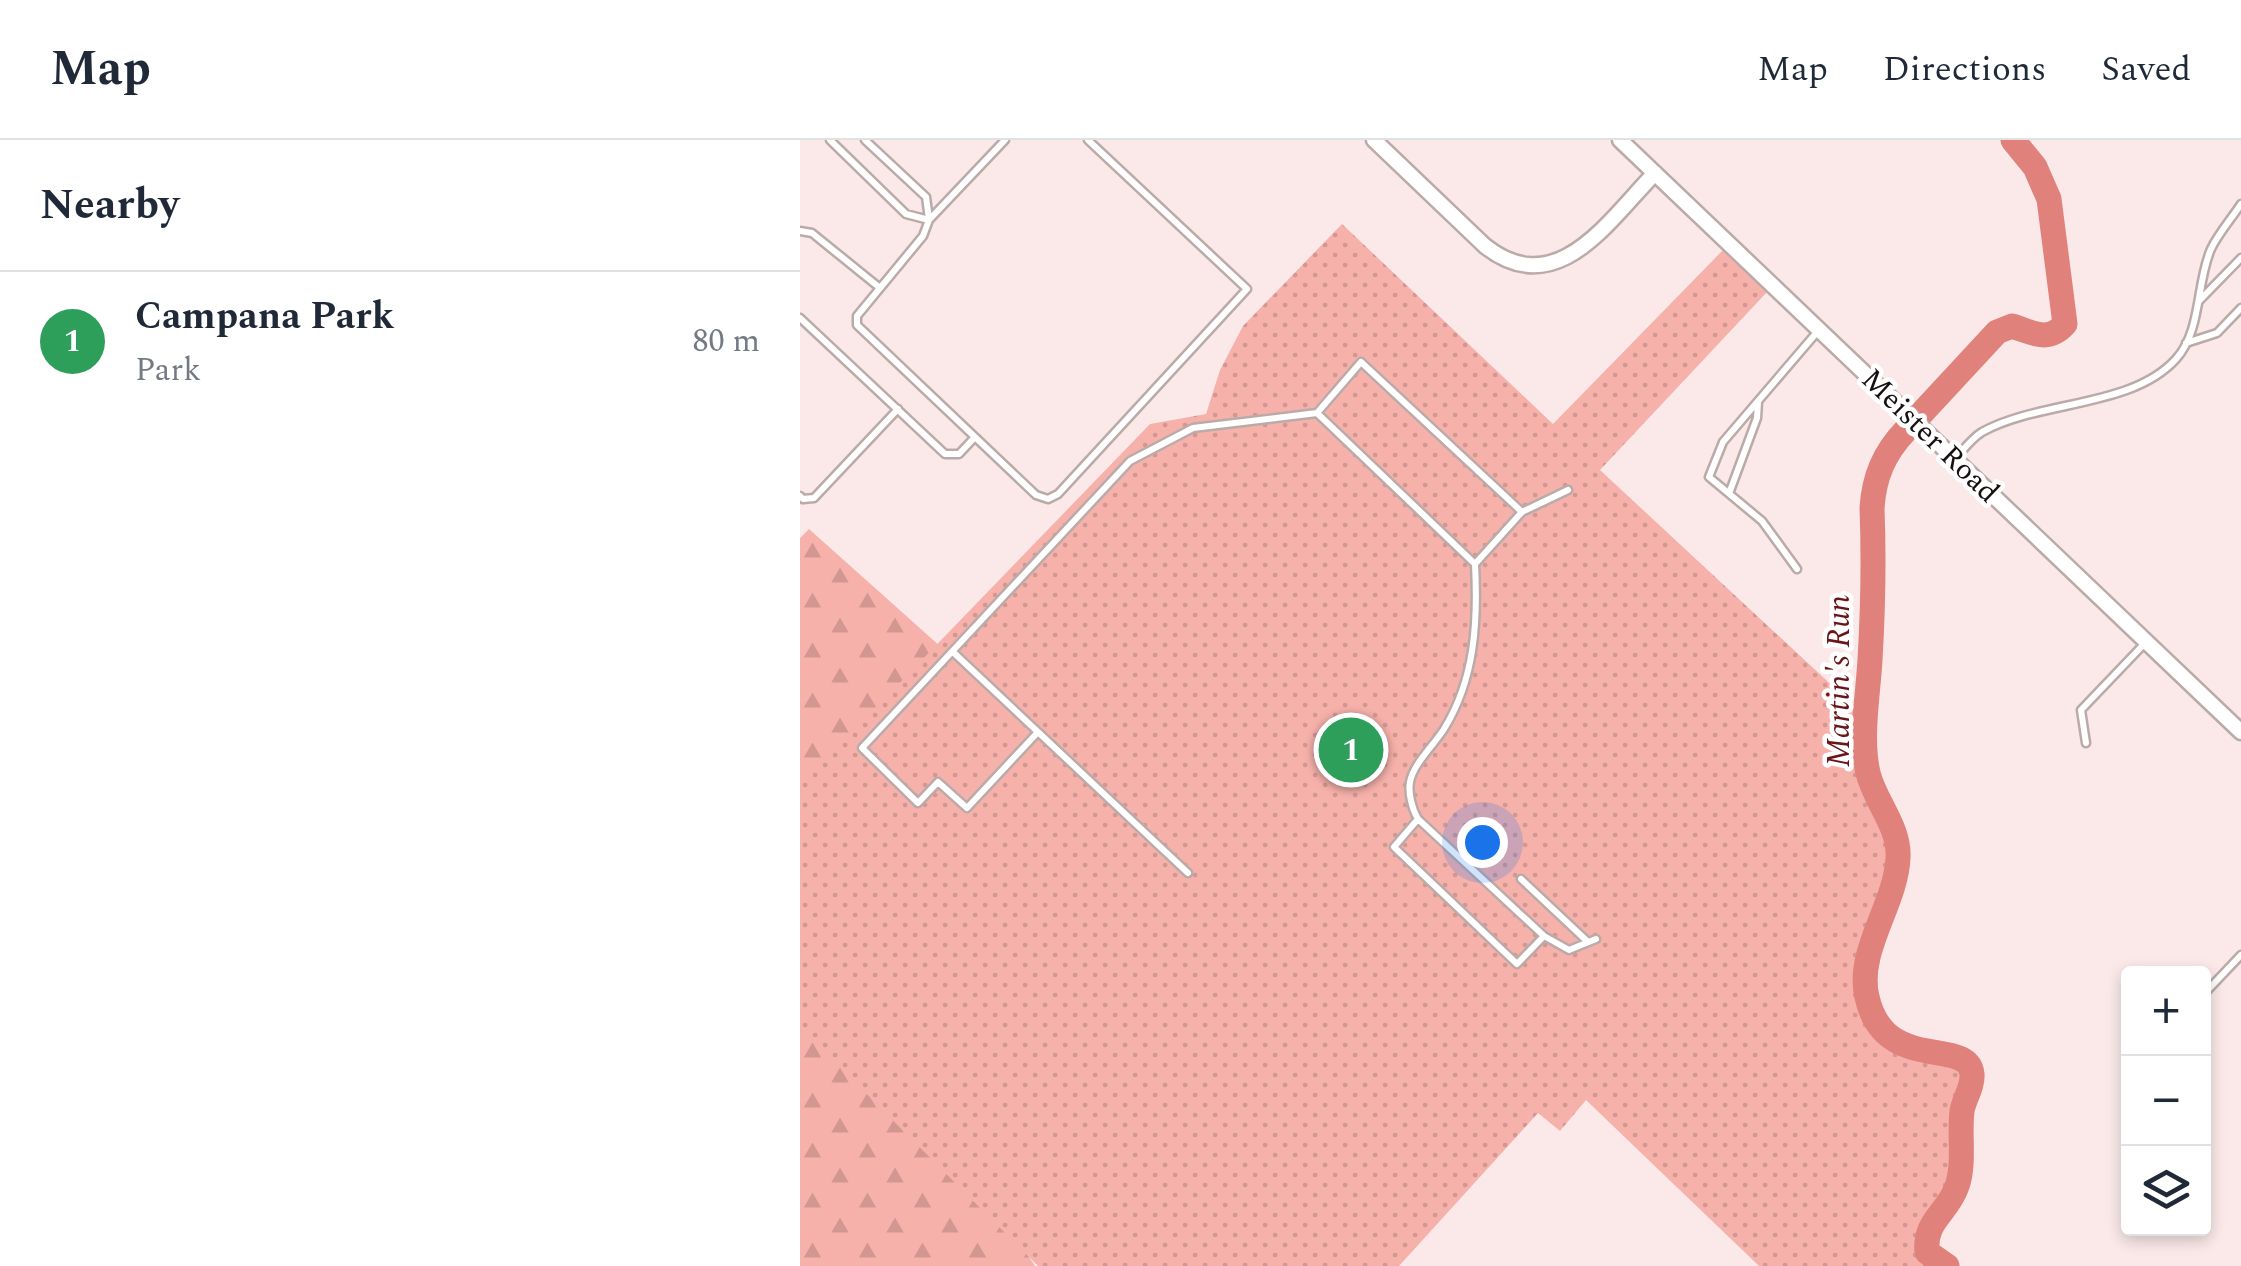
<!DOCTYPE html>
<html lang="en">
<head>
<meta charset="utf-8">
<style>
	:root { --surface:#fff; --page:#f6f6f7; --text:#1f2937; --muted:#747a83; --line:#e0e1e3; --accent:#d93025 }
	body { margin:0; font-family:Spectral,serif; background:var(--page); color:var(--text) }
	.controls { position:absolute; right:30px; bottom:30px; display:grid; overflow:hidden; border-radius:10px; box-shadow:0 5px 15px #0003 }
	.controls button { width:90px; height:90px; display:grid; place-items:center; padding:0; border:0; border-bottom:2px solid var(--line); background:var(--surface); color:var(--text); font:50px sans-serif }
	.you { position:absolute; left:682px; top:702px; width:35px; height:35px; margin:-25px; border:8px solid #fff; border-radius:50%; background:#1a73e8; box-shadow:0 0 0 15px #1a73e833 }
	.badge { display:grid; place-items:center; width:65px; height:65px; border-radius:50%; background:var(--accent); color:#fff; font-size:32px; font-weight:700 }
	.pin { position:absolute; translate:-50% -50%; border:5px solid #fff; box-shadow:0 2px 10px #0006 }
	.list { margin:0; padding:0; list-style:none }
	h2 { display:flex; justify-content:space-between; align-items:center; height:130px; margin:0; padding:0 40px; font-size:42px }
	h2 small { font-size:32px; font-weight:400; color:var(--muted) }
	.list li { display:grid; grid-template-columns:65px 1fr auto; gap:30px; align-items:center; box-sizing:border-box; height:140px; padding:0 40px; border-top:2px solid var(--line) }
	.list b { display:block; font-size:38px; white-space:nowrap }
	.list p { margin:0; font-size:32px; white-space:nowrap; color:var(--muted) }
	.list em { font-size:32px; font-style:normal; color:var(--muted) }
	.icon { flex:none; width:55px; height:55px; fill:none; stroke:currentColor; stroke-width:2; stroke-linecap:round; stroke-linejoin:round }
	.map { position:relative; flex:none; width:1441px; height:1126px; overflow:hidden }
	header { display:flex; align-items:center; gap:60px; box-sizing:border-box; height:140px; padding:0 50px; background:var(--surface); border-bottom:2px solid var(--line) }
	header strong { font-size:48px }
	nav { display:flex; gap:55px; margin-inline-start:auto; font-size:35px }
	main { display:flex }
	aside { flex:1; background:var(--surface) }
	.map>svg:first-child { display:block }
</style>
</head>
<body>
<header>
<strong>Map</strong>
<nav><a>Map</a><a>Directions</a><a>Saved</a></nav>
</header>
<main>
<aside>
<h2>Nearby<small></small></h2>
<ul class="list">
<li><span class="badge" style="background:#2e9e5b">1</span><div><b>Campana Park</b><p>Park</p></div><em>80 m</em></li>
</ul>
</aside>
<div class="map">
<svg width="1441" height="1126" viewBox="0 0 1441 1126">
	<defs>
		<pattern id="forest-firs" width="22" height="20" patternUnits="userSpaceOnUse" patternTransform="scale(2.5)"><rect width="22" height="20" fill="#f7b1ab"/><path d="M5 1l3.5 6h-7zM16 11l3.5 6h-7z" fill="#d39792"/></pattern>
		<pattern id="park-dots" width="8" height="8" patternUnits="userSpaceOnUse" patternTransform="scale(2.5)"><rect width="8" height="8" fill="#f7b1ab"/><path d="M2 2h.1M6 6h.1" fill="none" stroke="#d39792" stroke-width="1.8" stroke-linecap="round"/></pattern>
	</defs>
	<rect width="100%" height="100%" fill="#fae9e8"/>
	<path fill="url(#forest-firs)" d="M9,389L141,507L0,654V398Z
		M0,840L177,1039L235,1126H0Z"/>
	<path fill="url(#park-dots)" d="M542,84L753,284L923,110L968,151L800,330L1067,578C1066,594 1065,614 1068,631C1073,661 1098,685 1098,716C1097,770 1047,823 1073,878C1096,925 1167,901 1172,933C1173,946 1164,958 1163,970C1159,994 1165,1022 1157,1046C1148,1073 1124,1080 1127,1112L1142,1123L1139,1126H959L786,960L760,991L738,973L599,1126H238L0,887V646L350,284L406,274L420,230L443,186Z"/>
	<g fill="none" stroke-linecap="round" stroke-linejoin="round">
		<path stroke="#e0817b" stroke-width="25" d="M1120,275L1197,192L1212,186C1234,193 1248,203 1265,184L1249,59L1235,27L1213,0
			M1106,290C1084,313 1074,337 1072,368C1074,419 1073,469 1070,520C1068,555 1060,598 1068,633C1075,662 1100,687 1098,718C1096,764 1056,811 1067,857C1084,935 1168,896 1172,934C1173,947 1164,959 1162,971C1159,995 1165,1023 1157,1046C1148,1073 1124,1080 1127,1112L1147,1126"/>
		<g stroke="#baaba9" stroke-width="11">
			<path id="service" d="M30,0L106,74L129,80
				M65,0L126,57L129,79
				M205,0L129,80L123,96L57,176V185L236,355L248,359L258,354L447,149L288,0
				M0,91L12,93L80,148
				M1399,161L1441,118
				M0,178L145,314H159L175,297
				M1386,203L1417,193L1441,168
				M517,273L675,424L722,372
				M1155,319C1163,310 1172,298 1182,292C1240,260 1332,268 1376,219C1402,190 1396,143 1411,109C1418,94 1432,78 1441,64
				M930,351L957,278L958,262
				M0,356L3,359L14,358L98,269
				M997,429L962,381L909,337L923,302L1018,191
				M153,512L238,592L167,668L138,642L118,663L62,608L330,321L393,288L517,273L561,222L722,372L768,350
				M238,592L388,733
				M1286,603L1281,570L1346,502
				M618,679L744,796L717,824L594,707L618,679C612,669 608,653 610,642C613,624 634,605 644,589C675,539 678,482 675,424
				M721,739L788,802
				M744,796L769,810L796,799
				M1404,854L1441,815"/>
		</g>
		<g stroke="#baaba9" stroke-width="19">
			<path id="minor" d="M574,0L685,106C757,163 809,80 855,33
				M820,0L1441,592"/>
		</g>
		<use href="#service" stroke="#fff" stroke-width="6"/>
		<use href="#minor" stroke="#fff" stroke-width="14"/>
	</g>
	<g text-anchor="middle" dominant-baseline="central" stroke-width="9" stroke-linejoin="round" paint-order="stroke">
		<g font-size="30" fill="#161010" stroke="#fff">
			<text transform="translate(1130 296) rotate(44)">Meister Road</text>
		</g>
		<g font-size="32" font-style="italic" fill="#6a1517" stroke="#fff">
			<text transform="translate(1039 541) rotate(-90)">Martin's Run</text>
		</g>
	</g>
</svg>
<div class="controls">
<button>+</button>
<button>−</button>
<button><svg class="icon" aria-label="layers" viewBox="0 0 24 24"><path d="M12 4l9 5-9 5-9-5zM3 14l9 5 9-5"/></svg></button>
</div>
<div class="you"></div>
<div class="pin badge" style="left:551px;top:610px;background:#2e9e5b">1</div>
</div>
</main>
</body>
</html>
